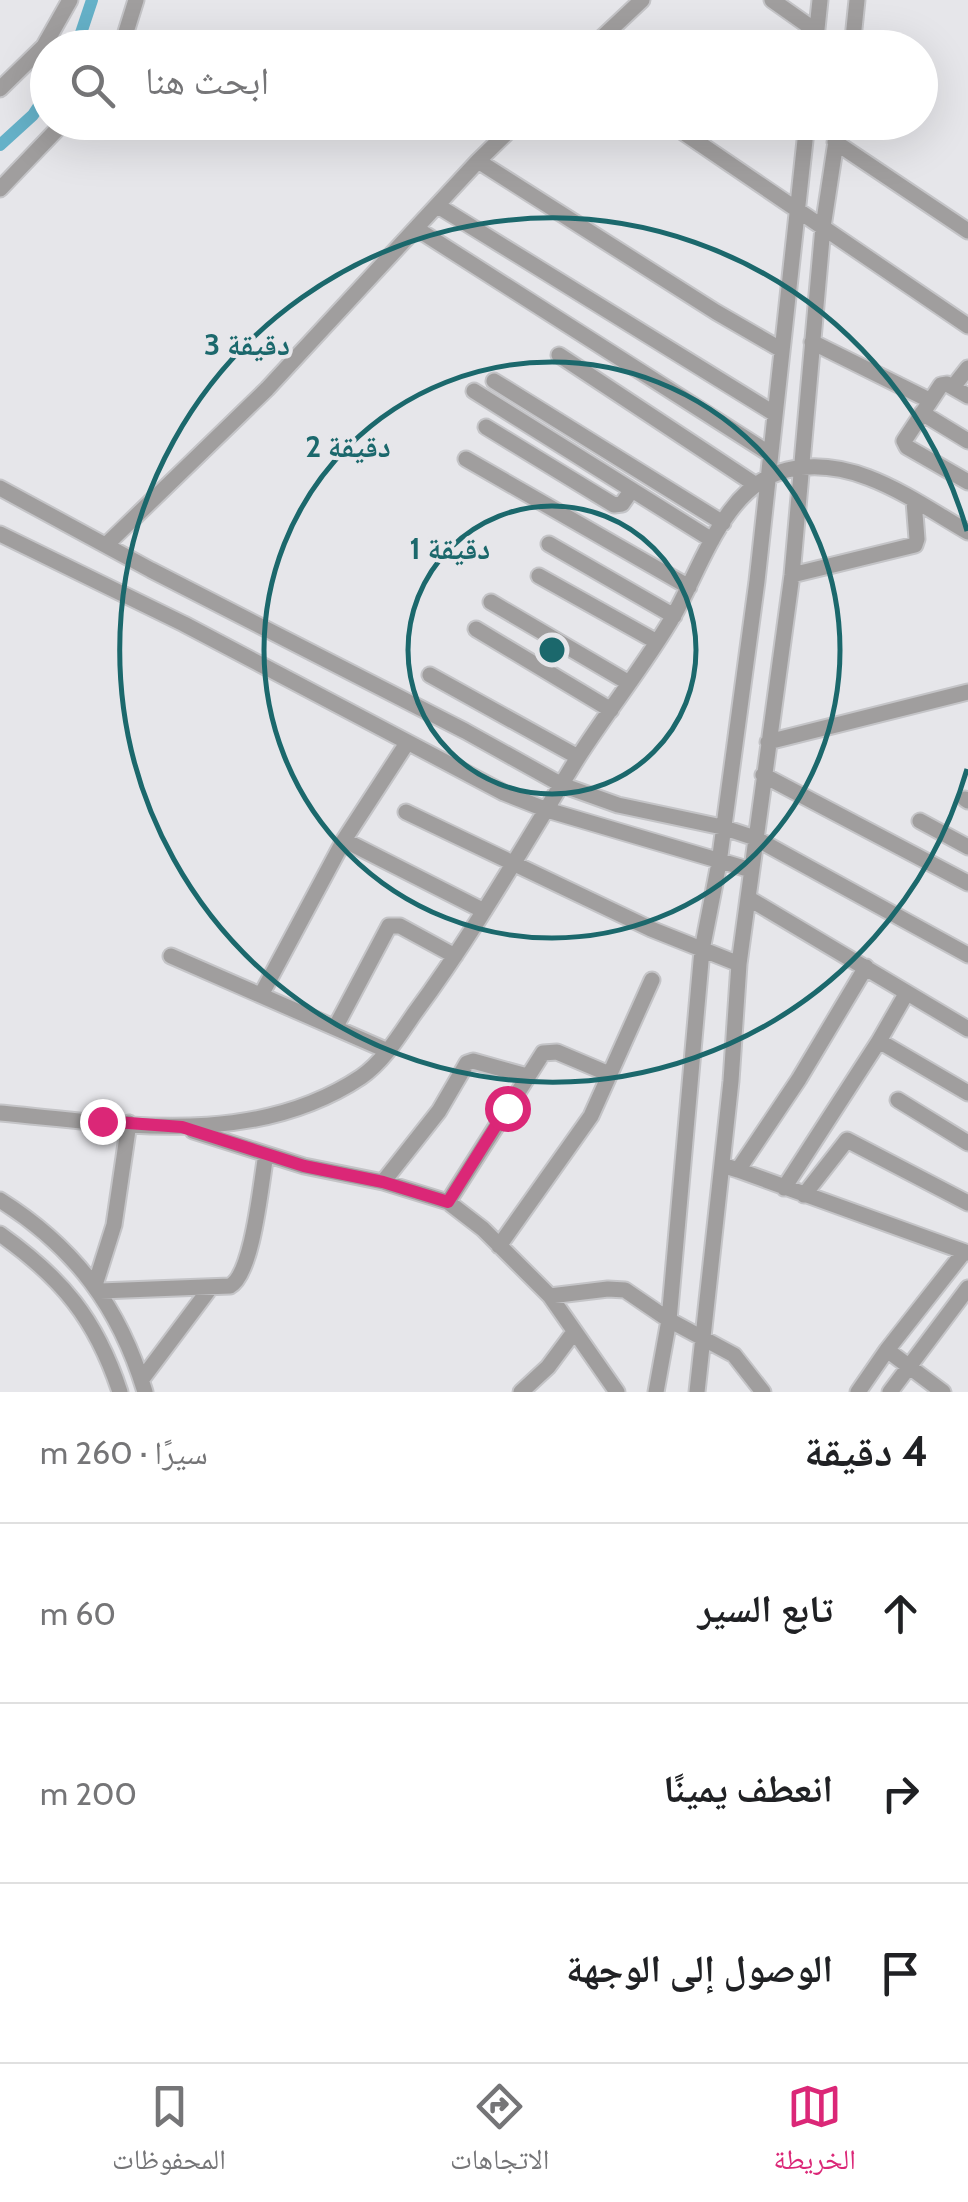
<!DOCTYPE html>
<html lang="ar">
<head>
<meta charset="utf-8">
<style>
	:root { --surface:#fff; --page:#f6f6f6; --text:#202124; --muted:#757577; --line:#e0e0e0; --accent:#db2777 }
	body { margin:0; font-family:Cabin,"Noto Naskh Arabic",sans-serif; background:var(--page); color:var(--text); direction:rtl }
	.stop { position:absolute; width:30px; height:30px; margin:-22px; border:8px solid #db2777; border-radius:50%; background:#fff }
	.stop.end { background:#db2777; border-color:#fff; box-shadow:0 2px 10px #0008 }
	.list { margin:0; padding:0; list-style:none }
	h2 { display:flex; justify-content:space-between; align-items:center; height:130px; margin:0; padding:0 40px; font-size:42px }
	h2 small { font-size:32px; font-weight:400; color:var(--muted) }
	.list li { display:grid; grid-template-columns:65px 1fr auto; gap:30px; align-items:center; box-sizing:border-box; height:180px; padding:0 40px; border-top:2px solid var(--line) }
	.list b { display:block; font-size:38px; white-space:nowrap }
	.list em { font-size:32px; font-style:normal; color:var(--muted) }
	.icon { flex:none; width:55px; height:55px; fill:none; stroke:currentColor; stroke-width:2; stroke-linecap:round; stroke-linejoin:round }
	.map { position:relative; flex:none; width:968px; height:1392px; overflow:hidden; direction:ltr }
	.search { position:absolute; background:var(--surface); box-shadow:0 10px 40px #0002; left:30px; right:30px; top:30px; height:110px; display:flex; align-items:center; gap:25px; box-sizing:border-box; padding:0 35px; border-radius:55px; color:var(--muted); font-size:38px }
	.sheet { height:670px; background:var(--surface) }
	nav { display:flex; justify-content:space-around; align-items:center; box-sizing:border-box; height:140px; border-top:2px solid var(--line); background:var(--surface); font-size:28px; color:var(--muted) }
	nav a { display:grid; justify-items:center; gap:5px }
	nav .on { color:var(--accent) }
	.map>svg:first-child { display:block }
</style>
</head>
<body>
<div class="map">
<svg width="968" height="1392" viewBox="0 0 968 1392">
	<rect width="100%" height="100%" fill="#e6e6ea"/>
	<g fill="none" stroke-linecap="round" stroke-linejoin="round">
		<path stroke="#65b1c8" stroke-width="12" d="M76,48L92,0
			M0,145L33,115L48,92"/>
		<g stroke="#c4c4c7" stroke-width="19">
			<path id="minor" d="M772,0L816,31
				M121,48L136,0
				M591,48L642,0
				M815,48L820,0
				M852,48L857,0
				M0,89L44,46L70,0
				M668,122L968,326
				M835,142L968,231
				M478,161L716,312L780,349
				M0,189L64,122
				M438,206L775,414
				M417,229L770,454
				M812,342L929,400
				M559,355L756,485
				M494,381L723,523
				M953,387L968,368
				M474,391L712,540
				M968,396L947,384L941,385L904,441L907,447L968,482
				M922,413L968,441
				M486,427L614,505L622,504L631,491
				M466,459L689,587
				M0,488L151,570L465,731L562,785L618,805L722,827L755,838L968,955
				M0,534L184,624L504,793L547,810L751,870
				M549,544L674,616
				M106,545L267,389L478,161L518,122
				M792,575L915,545L917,539L914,501
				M539,576L657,642
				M491,602L629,683
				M476,629L611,710
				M430,675L578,757
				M768,742L968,692
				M763,775L968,883
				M965,799L968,801
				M406,812L651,929L739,964
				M920,821L968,847
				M344,840L484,911
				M748,898L968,1029
				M171,956L388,1051
				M906,994L879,1041L968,1093
				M261,995L344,840L407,743
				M336,1026L389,926H400L455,956
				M898,1100L968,1143
				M0,1113C121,1124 253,1149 361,1077C383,1062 399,1036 414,1014C474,933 524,845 577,759C608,710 645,665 674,615C702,566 725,485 787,470C854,454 914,501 968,532
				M193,1131L304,1166L383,1182L448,1202L483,1229L550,1296L617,1392
				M722,1165L738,1170L799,1079L866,967
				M738,1170L968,1253
				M383,1182L439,1111L467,1063L473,1061L527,1076
				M784,1188L879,1041
				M804,1195L847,1140L968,1203
				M0,1200C75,1247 120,1308 145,1392
				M448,1202L543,1053L557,1052L609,1074
				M0,1234C62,1278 96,1319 120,1392
				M499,1246L591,1116L652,980
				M95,1285L114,1225L129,1123
				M100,1291L230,1286C253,1274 261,1182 266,1154
				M550,1296L608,1289L625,1290L669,1320L734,1355L763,1392
				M887,1350L964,1252
				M142,1379L211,1287
				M521,1392L548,1367L574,1332
				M656,1392L669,1320L702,950L719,863L757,581L807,122
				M697,1392L731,1081L739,964L792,575L823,227L839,122
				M858,1392L887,1350L943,1392
				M890,1392L968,1288"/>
		</g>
		<use href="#minor" stroke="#a09e9e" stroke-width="15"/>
	</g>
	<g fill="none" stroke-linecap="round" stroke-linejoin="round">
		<path stroke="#db2777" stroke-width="12" d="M102,1121L182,1127L304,1166L383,1182L448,1202L507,1108"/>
	</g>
	<g fill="none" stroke="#1b686c" stroke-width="5">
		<circle cx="552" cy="650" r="144"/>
		<circle cx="552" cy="650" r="288"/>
		<path d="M967 769A432 432 0 1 1 967 531"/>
	</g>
	<circle cx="552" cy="650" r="15" fill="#1b686c" stroke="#e6e6ea" stroke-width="5"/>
	<g font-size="30" text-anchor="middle" font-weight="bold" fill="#1b686c" stroke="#e6e6ea" stroke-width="8" stroke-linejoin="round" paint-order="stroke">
		<text x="247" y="355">3 دقيقة</text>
		<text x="348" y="457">2 دقيقة</text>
		<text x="450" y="559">1 دقيقة</text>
	</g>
</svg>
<div class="stop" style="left:507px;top:1108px"></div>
<div class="stop end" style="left:102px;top:1121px"></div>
<div class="search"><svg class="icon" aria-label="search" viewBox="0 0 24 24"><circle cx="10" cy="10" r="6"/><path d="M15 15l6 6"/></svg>ابحث هنا</div>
</div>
<section class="sheet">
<h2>4 دقيقة<small>سيرًا · 260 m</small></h2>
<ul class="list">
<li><svg class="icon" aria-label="ahead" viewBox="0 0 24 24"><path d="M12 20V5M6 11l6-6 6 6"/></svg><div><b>تابع السير</b></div><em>60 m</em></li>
<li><svg class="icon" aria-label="right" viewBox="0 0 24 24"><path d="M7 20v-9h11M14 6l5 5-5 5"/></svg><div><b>انعطف يمينًا</b></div><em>200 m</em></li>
<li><svg class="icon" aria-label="arrive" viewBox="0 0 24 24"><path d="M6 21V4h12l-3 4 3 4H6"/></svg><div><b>الوصول إلى الوجهة</b></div></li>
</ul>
</section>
<nav>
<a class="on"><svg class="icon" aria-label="map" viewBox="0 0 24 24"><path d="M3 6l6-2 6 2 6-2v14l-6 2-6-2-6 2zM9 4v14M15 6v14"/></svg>الخريطة</a>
<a><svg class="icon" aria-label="directions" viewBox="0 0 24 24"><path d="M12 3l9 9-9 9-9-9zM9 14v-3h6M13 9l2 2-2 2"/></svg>الاتجاهات</a>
<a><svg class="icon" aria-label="saved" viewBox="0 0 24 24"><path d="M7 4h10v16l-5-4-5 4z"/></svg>المحفوظات</a>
</nav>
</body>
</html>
